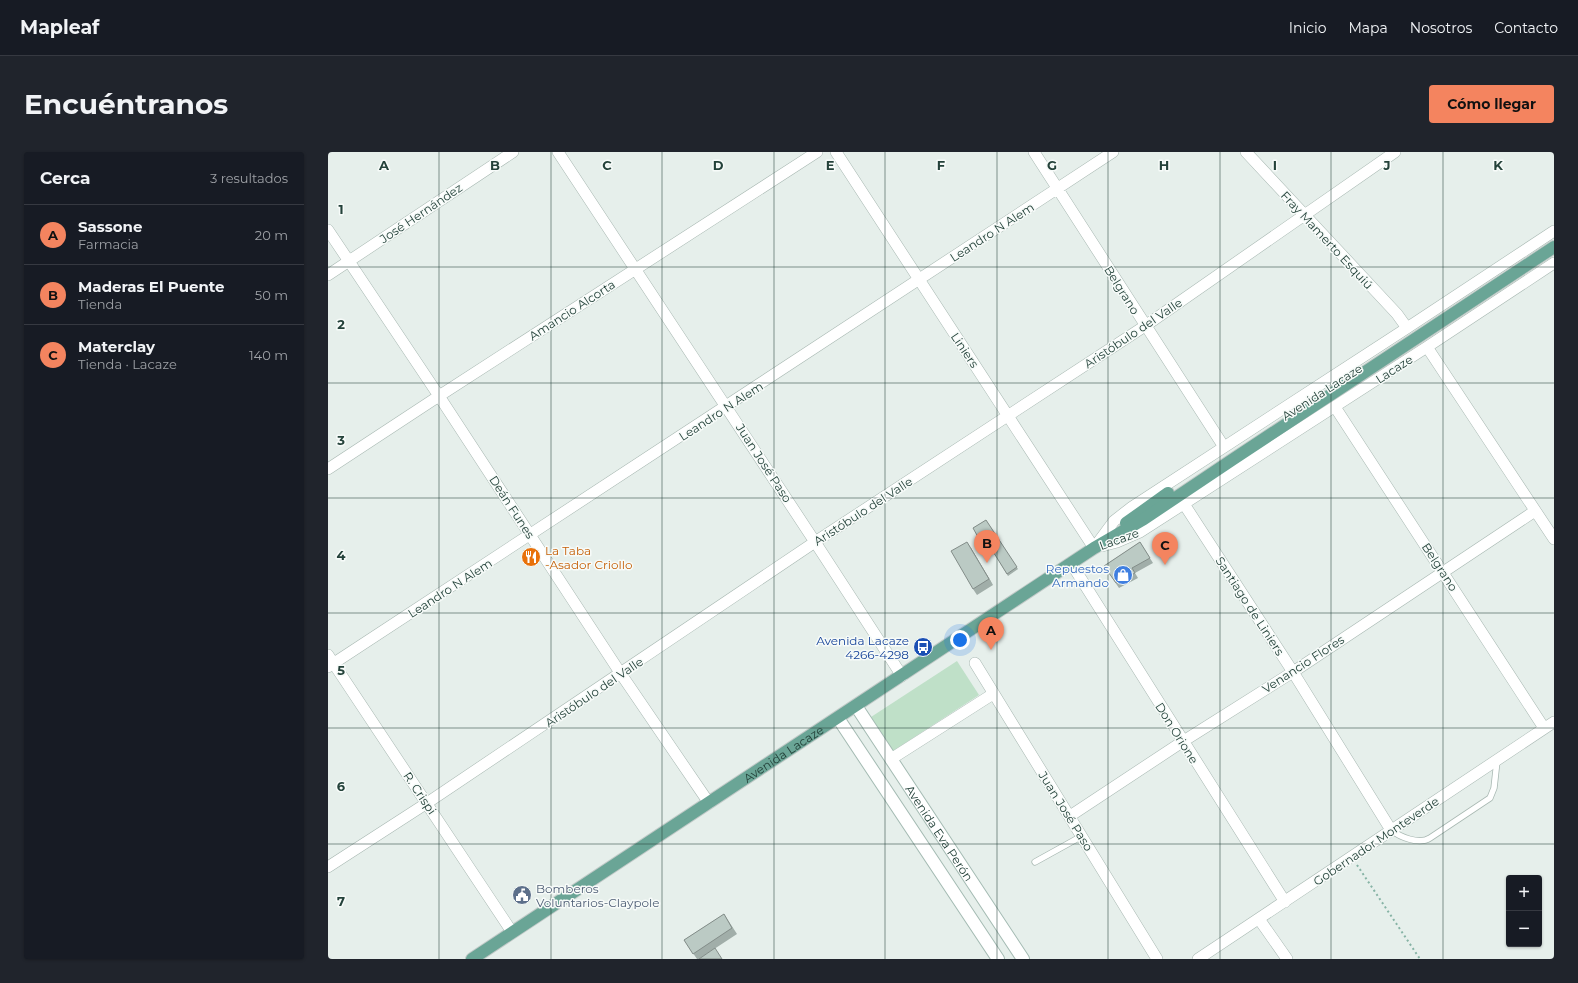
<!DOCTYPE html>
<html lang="es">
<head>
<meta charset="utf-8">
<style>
	:root { --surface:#171b24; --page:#20242c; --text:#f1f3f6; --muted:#9ea1a6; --line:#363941; --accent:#f4845f }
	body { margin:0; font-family:Montserrat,sans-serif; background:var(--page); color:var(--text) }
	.controls { position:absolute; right:12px; bottom:12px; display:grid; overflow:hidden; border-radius:4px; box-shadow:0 1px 3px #0004 }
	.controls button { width:36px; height:36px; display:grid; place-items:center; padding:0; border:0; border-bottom:1px solid var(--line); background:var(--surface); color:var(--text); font:20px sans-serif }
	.you { position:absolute; left:632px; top:488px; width:14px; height:14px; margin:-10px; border:3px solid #fff; border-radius:50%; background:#1a73e8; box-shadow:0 0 0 6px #1a73e833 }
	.badge { display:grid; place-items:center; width:26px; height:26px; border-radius:50%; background:var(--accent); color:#111; font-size:13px; font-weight:700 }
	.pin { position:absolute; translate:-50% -33px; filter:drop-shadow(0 1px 2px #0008) }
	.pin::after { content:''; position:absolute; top:21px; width:14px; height:12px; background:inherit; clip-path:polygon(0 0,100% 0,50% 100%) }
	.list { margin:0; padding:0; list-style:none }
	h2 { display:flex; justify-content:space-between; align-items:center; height:52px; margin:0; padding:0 16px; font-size:17px }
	h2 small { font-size:13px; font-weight:400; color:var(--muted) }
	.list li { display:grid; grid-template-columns:26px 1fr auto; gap:12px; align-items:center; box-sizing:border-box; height:60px; padding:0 16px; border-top:1px solid var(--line) }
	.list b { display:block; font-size:15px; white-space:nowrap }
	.list p { margin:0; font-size:13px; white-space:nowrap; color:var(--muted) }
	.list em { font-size:13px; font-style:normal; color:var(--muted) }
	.map { position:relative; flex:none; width:1226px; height:807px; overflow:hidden; border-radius:4px }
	header { display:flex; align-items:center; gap:24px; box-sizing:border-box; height:56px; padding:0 20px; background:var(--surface); border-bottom:1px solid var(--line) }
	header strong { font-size:19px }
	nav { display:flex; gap:22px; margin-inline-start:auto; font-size:14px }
	.intro { display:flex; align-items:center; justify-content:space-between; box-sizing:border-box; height:96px; padding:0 24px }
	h1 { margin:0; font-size:28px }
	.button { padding:10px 18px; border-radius:4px; background:var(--accent); color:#111; font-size:14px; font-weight:700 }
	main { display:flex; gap:24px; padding:0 24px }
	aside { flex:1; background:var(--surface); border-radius:4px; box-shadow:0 1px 3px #0004 }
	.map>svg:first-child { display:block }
</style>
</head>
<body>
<header>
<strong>Mapleaf</strong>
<nav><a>Inicio</a><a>Mapa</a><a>Nosotros</a><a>Contacto</a></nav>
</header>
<div class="intro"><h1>Encuéntranos</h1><a class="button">Cómo llegar</a></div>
<main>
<aside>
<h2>Cerca<small>3 resultados</small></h2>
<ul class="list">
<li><span class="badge">A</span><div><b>Sassone</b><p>Farmacia</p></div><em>20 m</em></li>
<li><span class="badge">B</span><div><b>Maderas El Puente</b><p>Tienda</p></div><em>50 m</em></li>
<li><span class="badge">C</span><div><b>Materclay</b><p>Tienda · Lacaze</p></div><em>140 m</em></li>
</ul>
</aside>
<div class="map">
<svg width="1226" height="807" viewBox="0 0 1226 807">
	<rect width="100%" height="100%" fill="#e6efeb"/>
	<path fill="#bfe0c8" d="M629,509L651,543L565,599L543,565Z"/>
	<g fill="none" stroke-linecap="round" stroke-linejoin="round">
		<g stroke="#a8b8b2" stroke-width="7">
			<path id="service" d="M1063,678C1072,685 1091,693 1102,686L1162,646L1166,636L1169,609
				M707,710L754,684"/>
		</g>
		<g stroke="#a8b8b2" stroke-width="12">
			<path id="minor" d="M230,0L487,390L574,524
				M508,0L766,396
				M706,0L896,295
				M918,0L1069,162L1079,176
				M0,78L111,244L293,522L381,651
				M0,123L185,0
				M1099,195L1226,387
				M1007,255L1216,576
				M0,317L111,244L489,0
				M856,352L965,520L1063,678
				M774,394L789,390L812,380L1099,195L1226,111
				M766,396L786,369L804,355L1079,176L1226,79
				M743,411L957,750
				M0,503L184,780
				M647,511L829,807
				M0,515L785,0
				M563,607L665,542
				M742,664L854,590L965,520L1207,359
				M0,715L99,651L487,390L817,174L1067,0
				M931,767L959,807
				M870,807L1226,570"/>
		</g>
		<g stroke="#a4bbb3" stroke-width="14">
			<g id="secondary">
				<path id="s1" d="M528,554L695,807"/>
				<path d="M510,566L670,807"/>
			</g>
		</g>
		<g stroke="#c2cac8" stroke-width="14">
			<g id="primary">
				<path d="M798,371L840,341"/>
				<path id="s2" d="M144,807L766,396L816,367L904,308L1226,95"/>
			</g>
		</g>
		<path stroke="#86b3a5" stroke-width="2" stroke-dasharray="2 3" stroke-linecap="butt" d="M1029,713L1092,807"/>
		<use href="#service" stroke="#fff" stroke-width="5.5"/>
		<use href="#minor" stroke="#fff" stroke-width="11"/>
		<use href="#secondary" stroke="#fff" stroke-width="12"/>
		<use href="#primary" stroke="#6aa596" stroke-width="12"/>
	</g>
	<path fill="#a1aea9" d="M658,368L690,417L680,424L662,395L658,398L645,376Z
		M812,390L825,411L807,421L810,426L791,436L776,414Z
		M643,396L665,433L649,443L645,437Z
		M396,762L409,782L371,807H395H369L356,788Z"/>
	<path fill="#838d89" d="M639,390L643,396L665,433L661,427Z"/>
	<path fill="#bbcac4" stroke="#838d89" d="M658,368L689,415L679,422L661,393L656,396L645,376Z
		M639,390L661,427L645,437L623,399Z
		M812,390L822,406L804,416L807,421L788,431L776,414Z
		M396,762L404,776L365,802L356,788Z
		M387,796L394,807H371Z"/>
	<path fill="none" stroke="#24423a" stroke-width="1" stroke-opacity="0.55" d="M111,0V807M223,0V807M334,0V807M446,0V807M557,0V807M669,0V807M780,0V807M892,0V807M1003,0V807M1115,0V807M0,115H1226M0,231H1226M0,346H1226M0,461H1226M0,576H1226M0,692H1226"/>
	<defs>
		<g id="restaurant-disc" transform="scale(1)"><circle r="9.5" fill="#e8710a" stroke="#f7fbf9"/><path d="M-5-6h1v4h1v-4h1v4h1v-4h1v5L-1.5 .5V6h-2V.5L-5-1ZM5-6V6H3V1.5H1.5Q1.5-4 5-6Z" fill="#fff"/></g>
		<g id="shop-disc" transform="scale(1)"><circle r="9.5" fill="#3f7fe0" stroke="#f7fbf9"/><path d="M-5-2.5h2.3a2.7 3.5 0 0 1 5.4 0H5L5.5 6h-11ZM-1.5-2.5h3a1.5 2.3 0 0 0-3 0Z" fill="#fff"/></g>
		<g id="bus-disc" transform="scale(1)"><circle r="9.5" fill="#1a4fb4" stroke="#f7fbf9"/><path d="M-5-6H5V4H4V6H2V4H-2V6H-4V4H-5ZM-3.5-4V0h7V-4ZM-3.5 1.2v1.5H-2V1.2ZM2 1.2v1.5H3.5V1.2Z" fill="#fff"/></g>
		<g id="civic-disc" transform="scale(1)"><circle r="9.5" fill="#5c6f8a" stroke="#f7fbf9"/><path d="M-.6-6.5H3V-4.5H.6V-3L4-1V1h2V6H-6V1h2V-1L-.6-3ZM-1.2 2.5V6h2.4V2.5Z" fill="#fff"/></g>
	</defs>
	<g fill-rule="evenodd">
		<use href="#restaurant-disc" x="203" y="405"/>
		<use href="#shop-disc" x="795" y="423"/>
		<use href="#bus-disc" x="595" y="495"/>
		<use href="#civic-disc" x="194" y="743"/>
	</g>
	<g text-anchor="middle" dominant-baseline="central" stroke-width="3" stroke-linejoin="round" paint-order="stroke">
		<g font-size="12" fill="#24423a" stroke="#f7fbf9">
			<text transform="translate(93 61) rotate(-34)">José Hernández</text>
			<text transform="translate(664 80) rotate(-33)">Leandro N Alem</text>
			<text transform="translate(999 88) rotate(47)">Fray Mamerto Esquiú</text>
			<text transform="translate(794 138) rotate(58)">Belgrano</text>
			<text transform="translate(244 158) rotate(-33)">Amancio Alcorta</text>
			<text transform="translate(805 181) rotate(-34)">Aristóbulo del Valle</text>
			<text transform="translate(637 198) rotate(56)">Liniers</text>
			<text transform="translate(1066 217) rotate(-33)">Lacaze</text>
			<text transform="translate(994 240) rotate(-33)">Avenida Lacaze</text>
			<text transform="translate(393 259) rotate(-33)">Leandro N Alem</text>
			<text transform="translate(436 311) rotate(57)">Juan José Paso</text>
			<text transform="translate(184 355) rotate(57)">Deán Funes</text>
			<text transform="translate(535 359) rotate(-33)">Aristóbulo del Valle</text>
			<text transform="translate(791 387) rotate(-20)">Lacaze</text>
			<text transform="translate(1112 415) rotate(57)">Belgrano</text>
			<text transform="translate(122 436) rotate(-33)">Leandro N Alem</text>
			<text transform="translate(922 454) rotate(57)">Santiago de Liniers</text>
			<text transform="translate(975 512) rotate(-33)">Venancio Flores</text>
			<text transform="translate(266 540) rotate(-34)">Aristóbulo del Valle</text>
			<text transform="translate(849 581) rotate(58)">Don Orione</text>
			<text stroke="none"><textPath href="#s2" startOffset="373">Avenida Lacaze</textPath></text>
			<text transform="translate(92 641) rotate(56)">R. Crispi</text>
			<text transform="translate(738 659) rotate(58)">Juan José Paso</text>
			<text stroke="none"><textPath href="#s1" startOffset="152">Avenida Eva Perón</textPath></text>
			<text transform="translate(1048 689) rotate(-34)">Gobernador Monteverde</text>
		</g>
		<g font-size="12" fill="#c56008" stroke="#f7fbf9" text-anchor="start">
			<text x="217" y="398">La Taba<tspan x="217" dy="14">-Asador Criollo</tspan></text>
		</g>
		<g font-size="12" fill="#366cbe" stroke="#f7fbf9" text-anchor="end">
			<text x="781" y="416">Repuestos<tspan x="781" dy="14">Armando</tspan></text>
		</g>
		<g font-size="12" fill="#164399" stroke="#f7fbf9" text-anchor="end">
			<text x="581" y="488">Avenida Lacaze<tspan x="581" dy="14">4266-4298</tspan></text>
		</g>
		<g font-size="12" fill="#4e5e75" stroke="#f7fbf9" text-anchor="start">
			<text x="208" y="736">Bomberos<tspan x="208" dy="14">Voluntarios-Claypole</tspan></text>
		</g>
	</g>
	<g font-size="13" text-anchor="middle" font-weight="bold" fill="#24423a" stroke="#f7fbf9" stroke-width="3" stroke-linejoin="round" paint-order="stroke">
		<text x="56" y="18">A</text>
		<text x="167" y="18">B</text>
		<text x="279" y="18">C</text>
		<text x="390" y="18">D</text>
		<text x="502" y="18">E</text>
		<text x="613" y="18">F</text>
		<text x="724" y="18">G</text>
		<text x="836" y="18">H</text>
		<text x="947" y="18">I</text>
		<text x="1059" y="18">J</text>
		<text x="1170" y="18">K</text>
		<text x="13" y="62">1</text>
		<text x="13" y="177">2</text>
		<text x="13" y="293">3</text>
		<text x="13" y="408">4</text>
		<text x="13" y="523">5</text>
		<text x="13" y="639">6</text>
		<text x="13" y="754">7</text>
	</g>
</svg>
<div class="controls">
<button>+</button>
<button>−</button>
</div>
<div class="you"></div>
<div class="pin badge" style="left:663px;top:498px">A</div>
<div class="pin badge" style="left:659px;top:411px">B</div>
<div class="pin badge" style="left:837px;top:413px">C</div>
</div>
</main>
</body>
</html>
